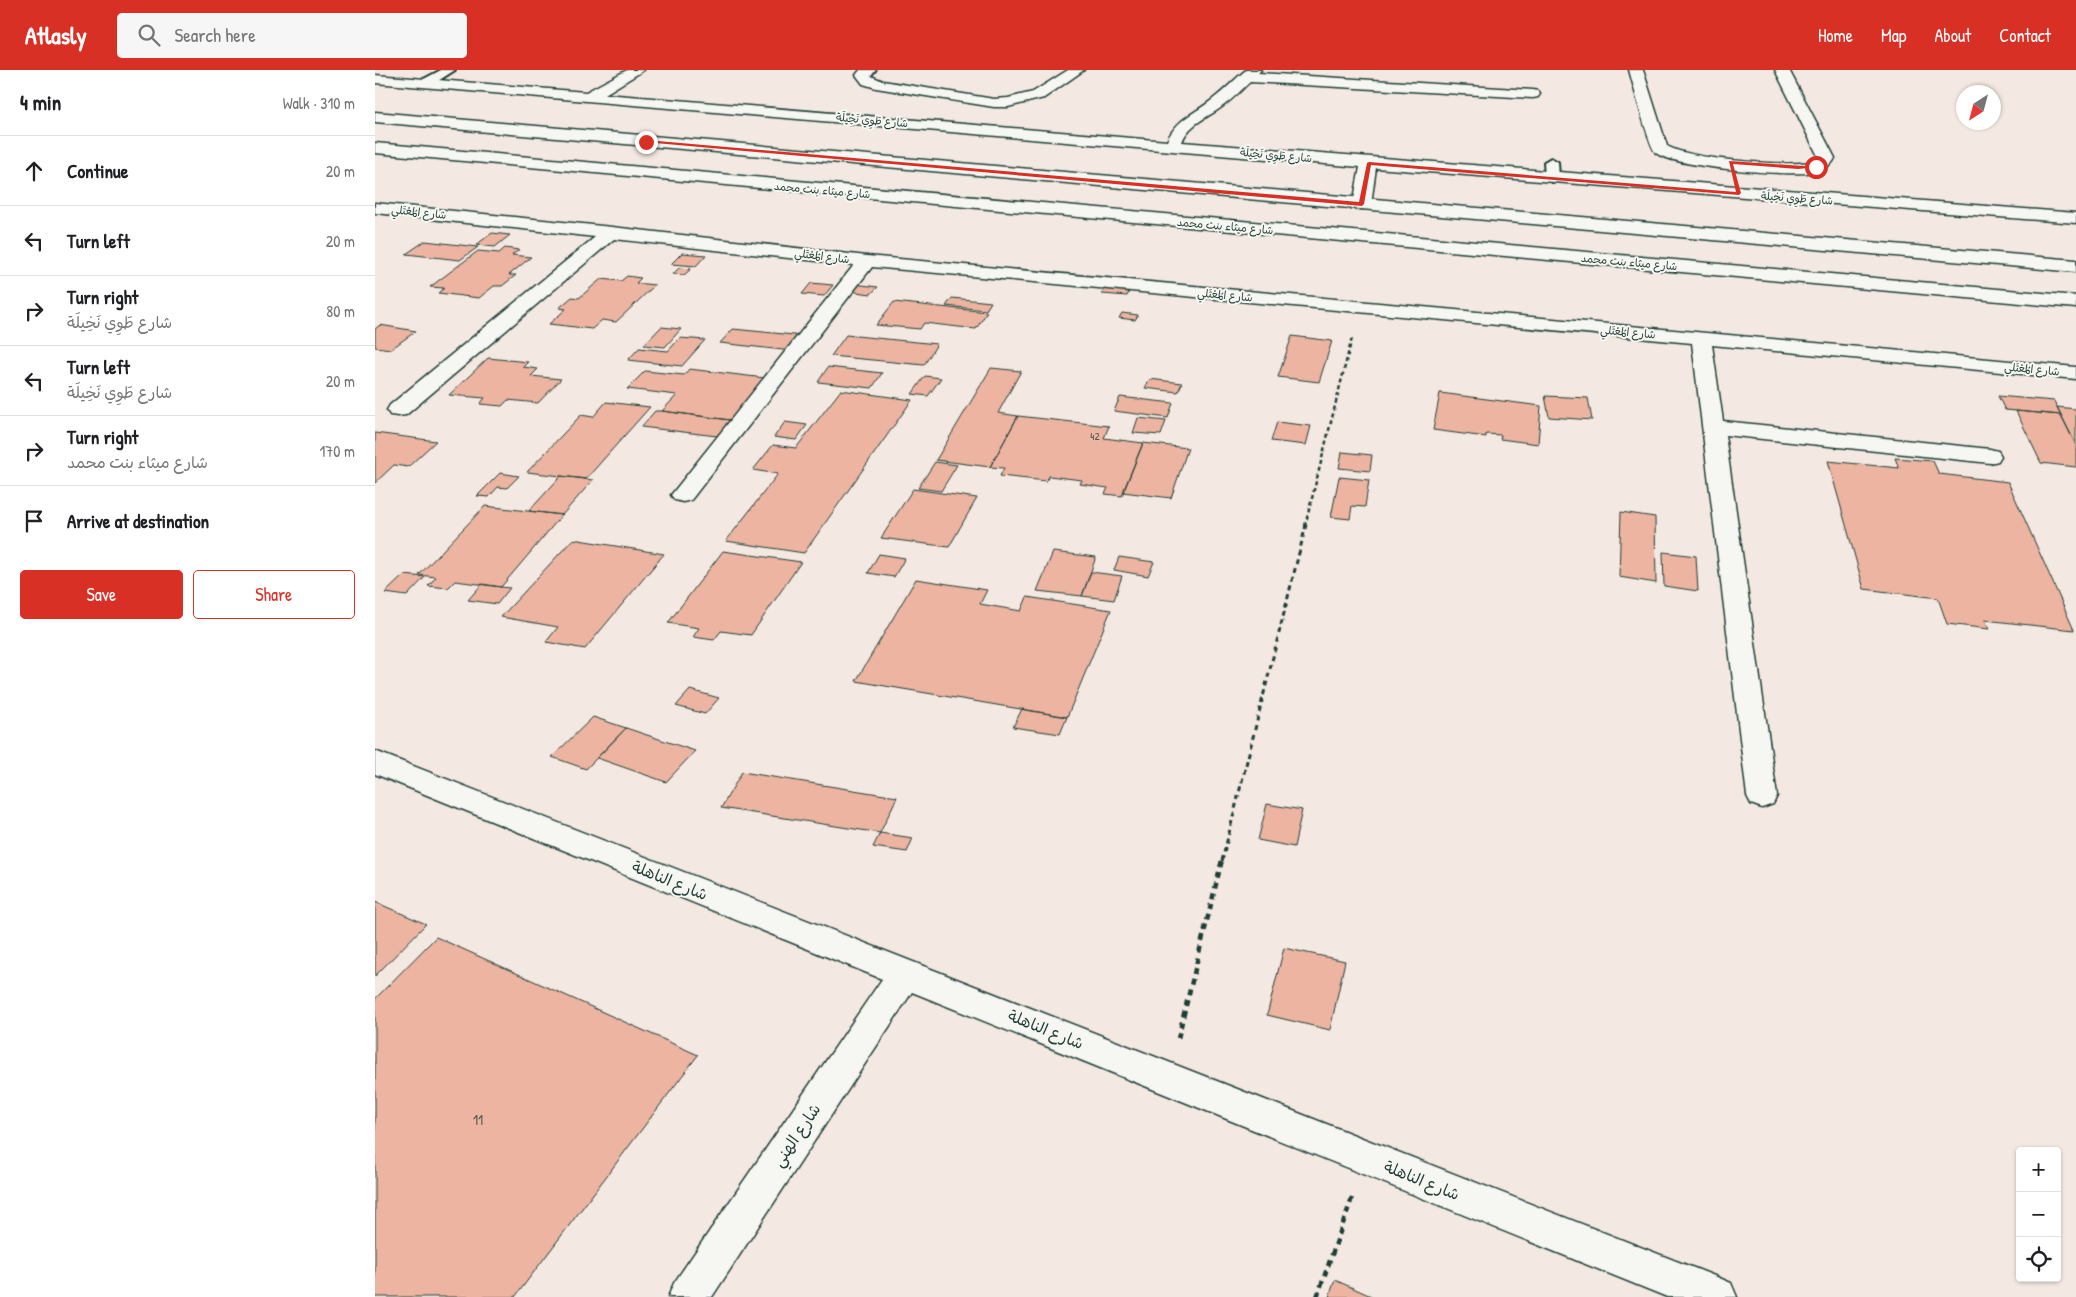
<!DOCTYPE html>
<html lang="en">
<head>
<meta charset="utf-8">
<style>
	:root { --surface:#fff; --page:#f6f6f6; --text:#202124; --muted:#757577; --line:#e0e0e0; --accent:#d93025 }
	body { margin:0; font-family:"Patrick Hand","Playpen Sans Arabic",sans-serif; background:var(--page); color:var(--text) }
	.controls { position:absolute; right:15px; bottom:15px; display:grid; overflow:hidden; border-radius:5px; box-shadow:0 1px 4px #0004 }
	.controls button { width:45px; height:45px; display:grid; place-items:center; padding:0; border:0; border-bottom:1px solid var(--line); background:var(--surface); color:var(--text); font:25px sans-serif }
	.compass { position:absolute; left:1581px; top:15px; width:45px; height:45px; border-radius:50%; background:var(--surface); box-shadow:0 1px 4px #0004; rotate:216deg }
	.stop { position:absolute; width:15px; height:15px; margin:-11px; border:4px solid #d93025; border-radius:50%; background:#fff }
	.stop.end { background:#d93025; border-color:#fff; box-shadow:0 1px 5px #0008 }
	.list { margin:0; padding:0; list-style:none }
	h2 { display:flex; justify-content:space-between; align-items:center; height:65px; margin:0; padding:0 20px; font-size:21px }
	h2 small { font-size:16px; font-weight:400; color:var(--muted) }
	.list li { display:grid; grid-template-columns:32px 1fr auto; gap:15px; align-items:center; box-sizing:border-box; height:70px; padding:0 20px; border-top:1px solid var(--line) }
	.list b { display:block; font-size:19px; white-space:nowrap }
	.list p { margin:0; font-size:16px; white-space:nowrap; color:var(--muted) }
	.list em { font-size:16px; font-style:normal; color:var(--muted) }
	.actions { display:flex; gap:10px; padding:15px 20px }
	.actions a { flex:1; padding:11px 0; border:1px solid var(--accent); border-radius:5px; text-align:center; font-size:18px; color:var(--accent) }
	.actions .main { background:var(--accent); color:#fff }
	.icon { flex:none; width:28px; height:28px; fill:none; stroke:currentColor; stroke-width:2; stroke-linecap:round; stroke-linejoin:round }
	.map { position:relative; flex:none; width:1701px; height:1227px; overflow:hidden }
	header { display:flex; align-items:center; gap:30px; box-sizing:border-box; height:70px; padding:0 25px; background:var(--accent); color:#fff }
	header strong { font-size:24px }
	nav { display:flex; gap:28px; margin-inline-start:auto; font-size:18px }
	.search { width:350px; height:45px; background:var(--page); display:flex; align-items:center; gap:12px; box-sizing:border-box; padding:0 18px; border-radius:5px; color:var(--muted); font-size:19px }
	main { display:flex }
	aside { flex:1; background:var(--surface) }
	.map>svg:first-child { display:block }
</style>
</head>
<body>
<header>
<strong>Atlasly</strong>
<div class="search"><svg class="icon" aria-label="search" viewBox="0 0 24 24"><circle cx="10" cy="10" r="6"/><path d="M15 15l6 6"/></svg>Search here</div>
<nav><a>Home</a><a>Map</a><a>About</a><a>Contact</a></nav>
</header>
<main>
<aside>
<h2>4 min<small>Walk · 310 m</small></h2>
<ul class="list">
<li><svg class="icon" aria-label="ahead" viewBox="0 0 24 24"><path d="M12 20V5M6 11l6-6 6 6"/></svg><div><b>Continue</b></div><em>20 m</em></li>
<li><svg class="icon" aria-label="left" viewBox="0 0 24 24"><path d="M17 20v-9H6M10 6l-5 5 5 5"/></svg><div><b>Turn left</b></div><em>20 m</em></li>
<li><svg class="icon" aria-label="right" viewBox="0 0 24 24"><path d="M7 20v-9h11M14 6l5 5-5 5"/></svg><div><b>Turn right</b><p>شارع طَوِي نَخِيلَة</p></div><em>80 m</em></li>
<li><svg class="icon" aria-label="left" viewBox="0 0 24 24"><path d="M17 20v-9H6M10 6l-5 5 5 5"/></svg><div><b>Turn left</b><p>شارع طَوِي نَخِيلَة</p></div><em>20 m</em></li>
<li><svg class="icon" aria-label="right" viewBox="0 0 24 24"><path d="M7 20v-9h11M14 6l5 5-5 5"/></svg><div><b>Turn right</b><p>شارع ميثاء بنت محمد</p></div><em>170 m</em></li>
<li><svg class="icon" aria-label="arrive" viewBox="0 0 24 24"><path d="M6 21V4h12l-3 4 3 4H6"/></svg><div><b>Arrive at destination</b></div></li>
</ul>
<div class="actions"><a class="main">Save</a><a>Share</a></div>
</aside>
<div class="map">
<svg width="1701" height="1227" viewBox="0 0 1701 1227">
	<rect width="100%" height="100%" fill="#f4e9e2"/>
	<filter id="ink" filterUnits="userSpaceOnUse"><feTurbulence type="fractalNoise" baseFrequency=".02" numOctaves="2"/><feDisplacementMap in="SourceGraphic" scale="10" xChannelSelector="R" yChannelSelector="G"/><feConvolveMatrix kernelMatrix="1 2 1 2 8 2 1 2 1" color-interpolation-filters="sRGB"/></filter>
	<g filter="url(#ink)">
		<path fill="#ecb4a1" stroke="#1f3d34" d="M117,163L135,165L120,177L101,175Z
			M50,171L103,177L85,190L31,184Z
			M130,178L144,180L137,185L156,187L134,205H141L127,216H119L104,228L63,223L69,218L55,217L103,181L124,183Z
			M307,183L331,185L321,196L296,194Z
			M304,198L316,199L309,205L298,204Z
			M252,206L266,208L261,213L280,215L241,252L227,250L217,259L174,254L191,239L184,238L197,227L204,228L226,209L246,211Z
			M436,213L458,215L449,226L427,224Z
			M479,214L503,217L496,224L473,221Z
			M730,216L756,218L752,226L727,224Z
			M577,228L616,232L611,240L571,236Z
			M519,232L612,242L601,259L549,253L545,259L501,255Z
			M747,243L763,245L760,250L744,248Z
			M5,255L41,261L16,279L0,277V259Z
			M286,257L306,259L290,277L269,275Z
			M358,259L429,266L417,281L345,273Z
			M471,265L562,274L549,295L456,286Z
			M917,266L957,271L944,312L903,307Z
			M305,268L330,270L307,296L253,290L264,278L293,281Z
			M113,288L153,292L148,297L163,299L156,306L186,309L163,333L133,330L127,336L105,334L110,328L74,325Z
			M453,297L507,303L497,318L443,312Z
			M616,298L646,301L623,343L643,346L615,397L561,390Z
			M314,299L390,308L355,350L287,341L302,325L252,319L270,301L309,305Z
			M550,306L566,308L553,326L537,324Z
			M775,309L807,313L803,322L770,318Z
			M466,320L537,330L429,483L351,471L403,404L378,400L398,375L421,378Z
			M1065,323L1166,336L1163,374L1125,369L1126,365L1111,364V367L1058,360Z
			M1170,326L1213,328L1217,350L1174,347Z
			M1623,326L1679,331L1686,345L1630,340Z
			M745,327L798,333L793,348L739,341Z
			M231,332L275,337L211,409L152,402L206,345L218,347Z
			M1682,337L1701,339V375Z
			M280,341H287L355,350L342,366L266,357Z
			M1641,341L1686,345L1701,375V397L1666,393Z
			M643,346L734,356L729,368L768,373L747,426L730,424L733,418L705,414L707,410L674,406L671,411L625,406L629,398L615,397Z
			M763,348L791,351L786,365L758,363Z
			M410,352L432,355L421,370L399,367Z
			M902,352L936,356L931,375L896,371Z
			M0,363L61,371L33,397L19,395L0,413Z
			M768,373L813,378L796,428L748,422Z
			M967,382L997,385L995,401L964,398Z
			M1520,388L1558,391L1564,404L1633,412L1699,560L1610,550L1614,559L1572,554L1563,528L1489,519L1453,391L1524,398Z
			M560,392L582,395L566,421L543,418Z
			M125,403L144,406L132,418L123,417L114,427L102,426Z
			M186,406L218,410L187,445L154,441Z
			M964,407L994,410L990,437L977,436L975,449L956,447Z
			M538,419L602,428L574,477L506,468Z
			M110,436L187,445L126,517L80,511L73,518L53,516L61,507L44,505Z
			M1246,442L1280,447L1281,513L1244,507Z
			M198,469L289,484L210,579L171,572L183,557L126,547Z
			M348,481L426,492L376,565L346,561L339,570L318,567L324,558L293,553Z
			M678,482L721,487L707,526L662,521Z
			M1288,482L1321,486L1323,521L1289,516Z
			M504,484L530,488L519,507L493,503Z
			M744,487L779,492L773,506L739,500Z
			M716,502L747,506L739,530L707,526Z
			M29,505L50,507L32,526L10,523Z
			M541,509L612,520L605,534L646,541L652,527L736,540L692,647L481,611Z
			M107,514L126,517L135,518L122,534L93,530Z
			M315,620L344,628L330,644L301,636Z
			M647,639L692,647L685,664L638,657Z
			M218,647L251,658L211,699L177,687Z
			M251,658L320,681L291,712L222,688Z
			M367,702L522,727L505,763L346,738Z
			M892,734L927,740L919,777L883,770Z
			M505,763L538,768L532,782L498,777Z
			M0,832L51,854L0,906Z
			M61,867L323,985L140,1227H0V929Z
			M909,878L970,891L955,960L892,945Z
			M960,1210L996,1226V1227H954Z"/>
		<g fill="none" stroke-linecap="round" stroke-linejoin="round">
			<g stroke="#1f3d34" stroke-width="4">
				<path id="service" d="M66,0H80L55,16H47L45,13L47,10Z
					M1176,88L1183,92L1184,108L1177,112L1170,108L1169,92Z"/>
			</g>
			<g stroke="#1f3d34" stroke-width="3">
				<path id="minor" d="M252,0H269L230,24L792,71C801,49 821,43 838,29C850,20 860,9 871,0H886L883,3L1158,20L1163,21L1165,24L1163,27L1158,28L875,12C866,20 858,29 848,36C833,48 814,53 807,72L1701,143V153L1001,98L996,134L993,138L987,139L981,138L978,134L985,97L0,13V5L211,22Z
					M485,0H501L496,6L508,11L619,29L633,28L658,22L693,0H709L669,28L633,37H619L501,18L488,14L481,5Z
					M1254,0H1268L1292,76C1317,90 1408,96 1437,92L1444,88L1400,0H1414L1460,88C1456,97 1448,100 1439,102C1415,107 1299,97 1281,83C1274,78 1258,13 1254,0Z
					M0,133L237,157L492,186L1701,297V309L1337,275L1348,351L1615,379L1623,381L1626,386L1623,391L1615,393L1350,365L1402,726L1398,734L1387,738L1376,734L1372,726L1317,273L497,197L316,430L308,432L300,430L296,425L300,420L479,195L239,169L31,345L23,346L15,345L12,340L15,335L220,167L0,143Z
					M0,681L1342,1207L1356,1213L1362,1227H1292L537,922L337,1227H293L299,1213L507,909L0,704Z"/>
			</g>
			<g stroke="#1f3d34" stroke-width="3">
				<path id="secondary" d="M0,42L1701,190V202L0,52Z
					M0,73L1701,226V238L0,83Z"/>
			</g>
			<path stroke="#1f3d34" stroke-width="2.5" stroke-dasharray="4 3" stroke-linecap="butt" d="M930,456L977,268"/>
			<path stroke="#1f3d34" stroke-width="3" stroke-dasharray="5 4" stroke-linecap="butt" d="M847,791L931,455"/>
			<path stroke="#1f3d34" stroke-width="4.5" stroke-dasharray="6 5" stroke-linecap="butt" d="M803,968L847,790
				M942,1227L977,1128"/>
			<use href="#service" fill="#f6f6f2" fill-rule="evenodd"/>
			<use href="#minor" fill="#f6f6f2" fill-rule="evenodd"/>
			<use href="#secondary" fill="#f6f6f2" fill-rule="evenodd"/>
		</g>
	</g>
	<path fill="#d93025" d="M271,70L984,132L992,93L994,92L1361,122L1354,91L1443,97L1423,99L1358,94L1366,123L1364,125L996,95L989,134L987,136L269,72Z"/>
	<g text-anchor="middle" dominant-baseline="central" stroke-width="4" stroke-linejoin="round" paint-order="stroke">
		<g font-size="11" fill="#1f3d34" stroke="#f6f6f2">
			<text transform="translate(497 50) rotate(5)">شارع طَوِي نَخِيلَة</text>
			<text transform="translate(901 85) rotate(5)">شارع طَوِي نَخِيلَة</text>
			<text transform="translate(447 120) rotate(5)">شارع ميثاء بنت محمد</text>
			<text transform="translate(1422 128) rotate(4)">شارع طَوِي نَخِيلَة</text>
			<text transform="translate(44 142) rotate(6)">شارع المُعْتَلي</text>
			<text transform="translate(850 156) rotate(5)">شارع ميثاء بنت محمد</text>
			<text transform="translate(447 186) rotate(7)">شارع المُعْتَلي</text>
			<text transform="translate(1254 192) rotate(5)">شارع ميثاء بنت محمد</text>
			<text transform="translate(850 225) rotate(5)">شارع المُعْتَلي</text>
			<text transform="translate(1253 262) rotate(5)">شارع المُعْتَلي</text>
			<text transform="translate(1657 299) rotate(5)">شارع المُعْتَلي</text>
		</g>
		<g font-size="11" fill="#525b4f">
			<text x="720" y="366">42</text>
		</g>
		<g font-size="14" fill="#525b4f">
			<text x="103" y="1049">11</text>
		</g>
		<g font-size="16" fill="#1f3d34" stroke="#f6f6f2">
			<text transform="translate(295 810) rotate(22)">شارع الناهلة</text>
			<text transform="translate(671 959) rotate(22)">شارع الناهلة</text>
			<text transform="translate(421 1065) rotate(-56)">شارع الهني</text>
			<text transform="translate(1047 1110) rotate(22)">شارع الناهلة</text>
		</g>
	</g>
</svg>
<div class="controls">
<button>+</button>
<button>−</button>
<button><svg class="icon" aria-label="locate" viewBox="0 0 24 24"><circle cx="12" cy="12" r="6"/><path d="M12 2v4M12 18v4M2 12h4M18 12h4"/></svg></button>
</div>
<svg class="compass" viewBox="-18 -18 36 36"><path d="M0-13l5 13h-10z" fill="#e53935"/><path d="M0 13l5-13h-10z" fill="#757577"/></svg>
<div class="stop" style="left:1441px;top:97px"></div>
<div class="stop end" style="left:271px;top:72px"></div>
</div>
</main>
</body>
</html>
